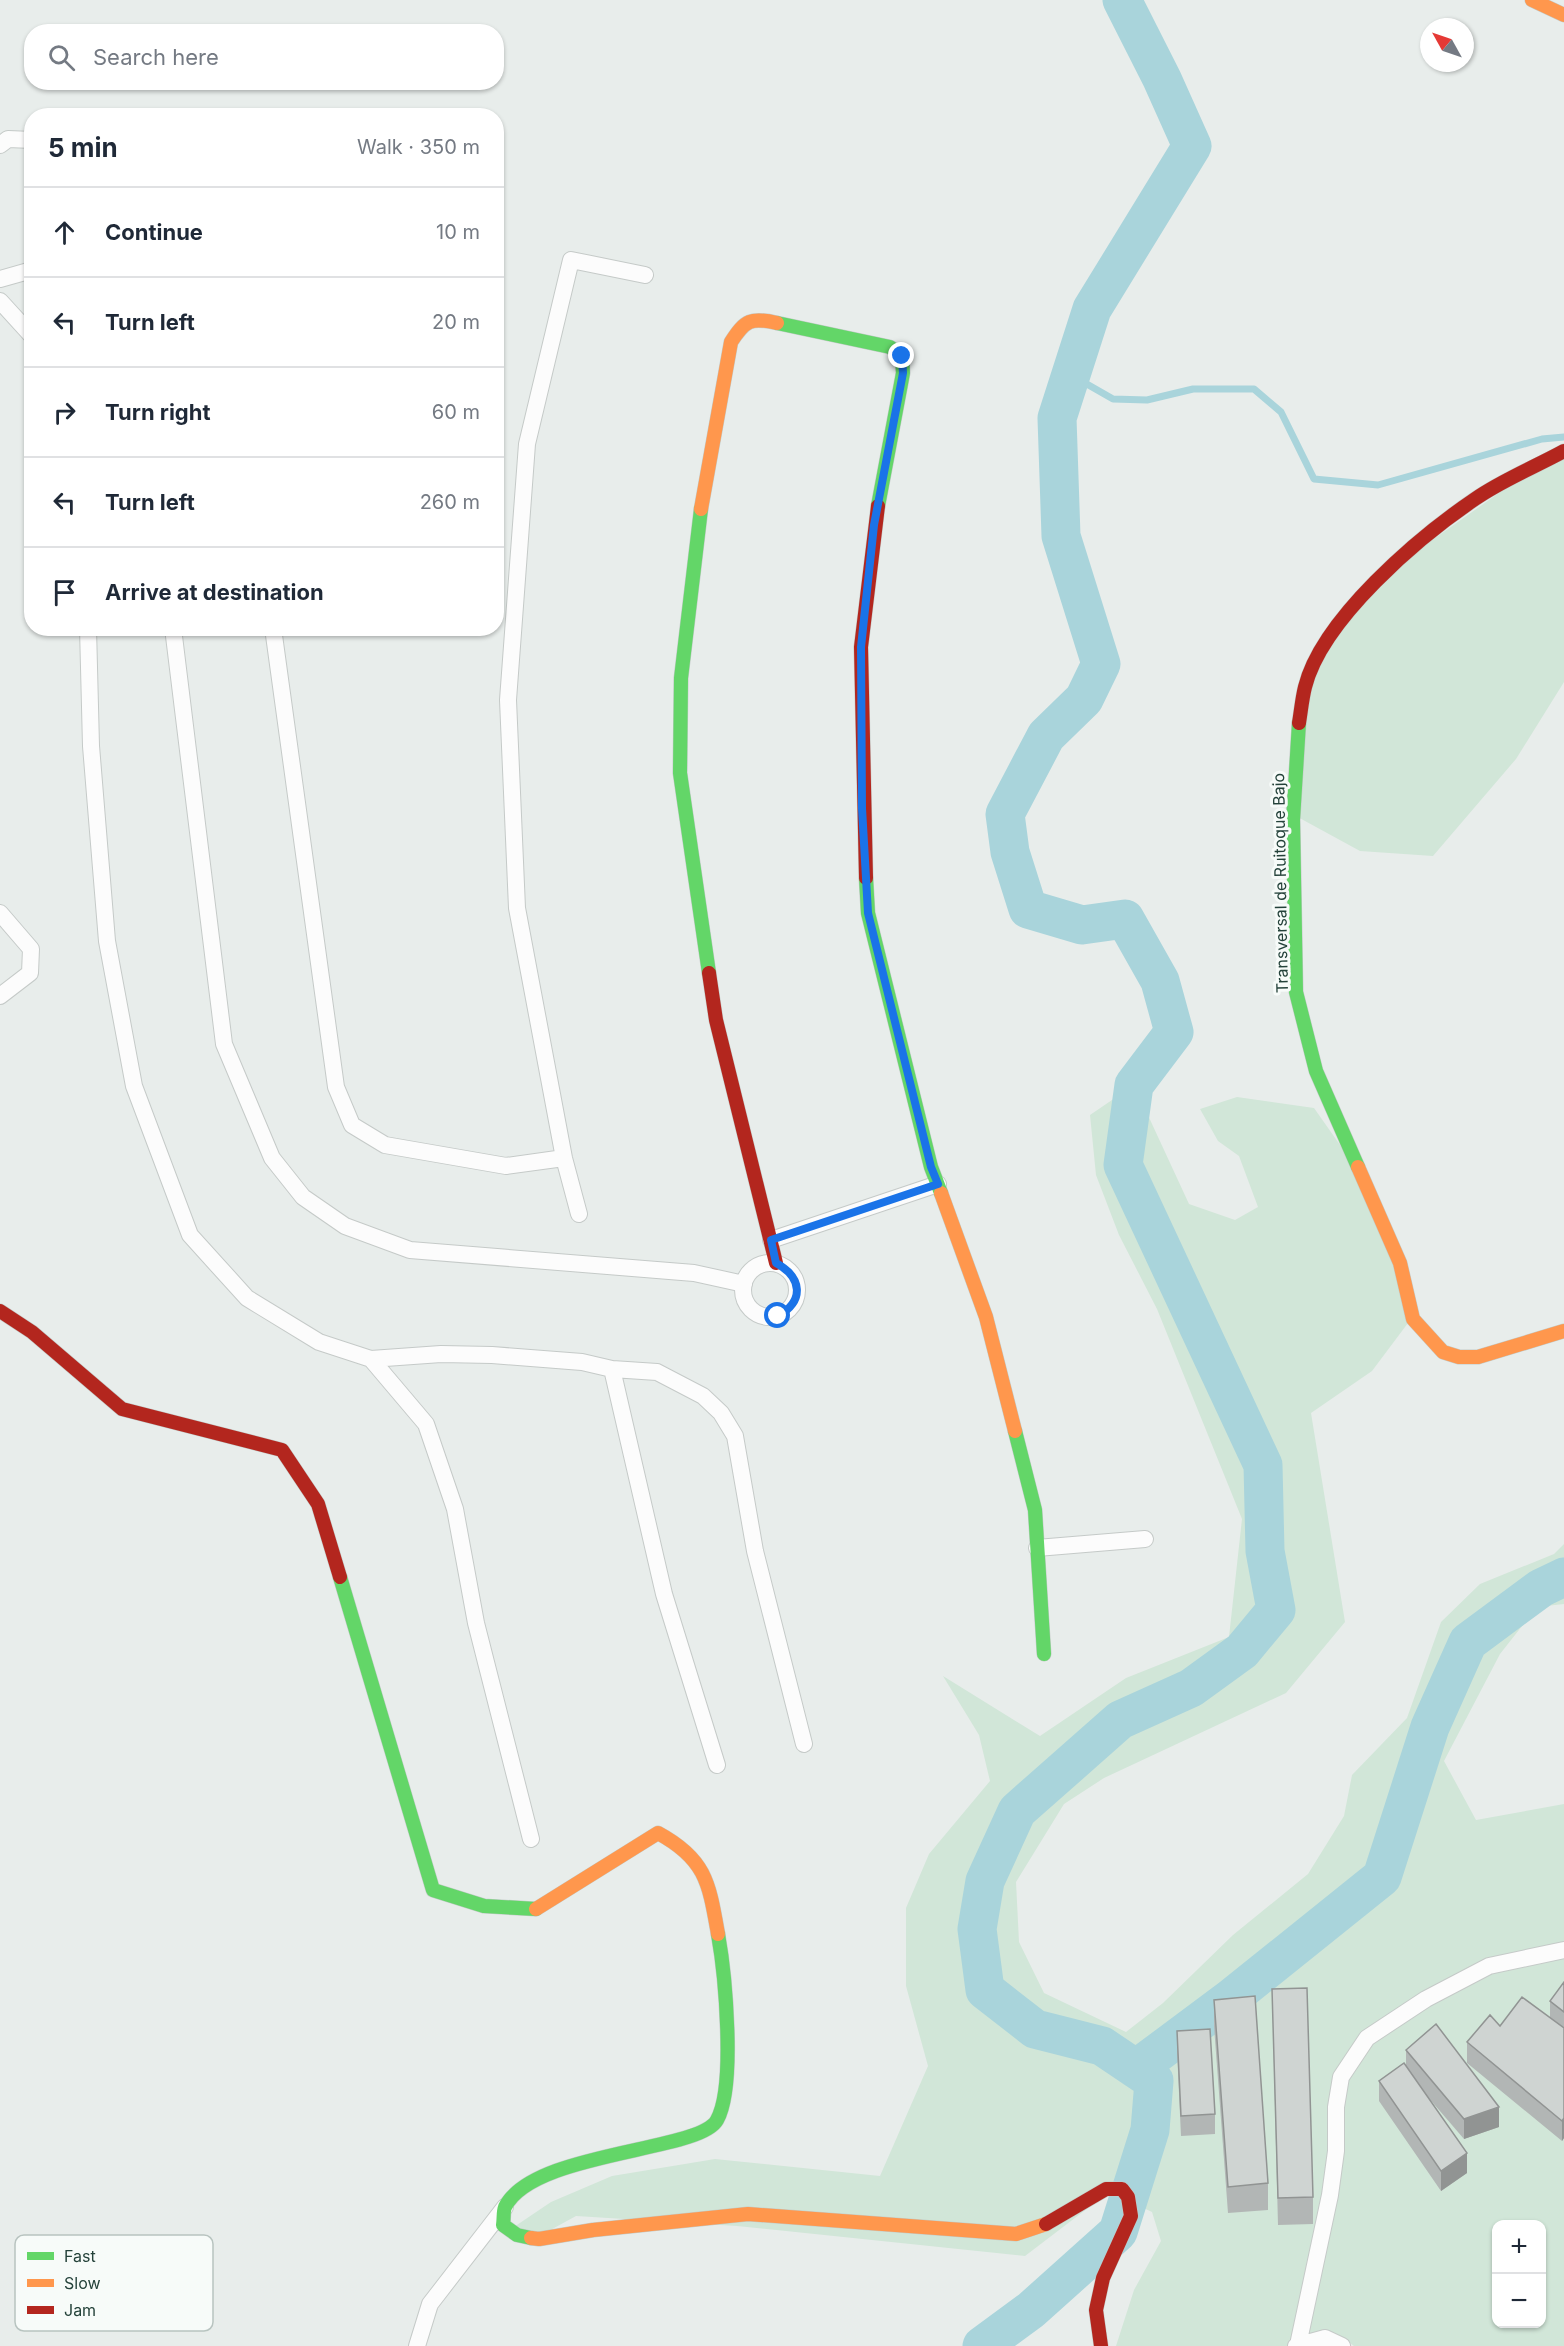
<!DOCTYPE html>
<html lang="en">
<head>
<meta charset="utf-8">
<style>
	:root { --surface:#fff; --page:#f2f2f3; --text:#1f2937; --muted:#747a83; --line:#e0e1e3 }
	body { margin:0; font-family:Inter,sans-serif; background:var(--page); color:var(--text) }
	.controls { position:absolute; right:18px; bottom:18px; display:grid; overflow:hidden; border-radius:12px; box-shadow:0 2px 4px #0004 }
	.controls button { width:54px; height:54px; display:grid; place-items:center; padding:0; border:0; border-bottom:2px solid var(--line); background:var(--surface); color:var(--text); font:30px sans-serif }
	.compass { position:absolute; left:1420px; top:18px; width:54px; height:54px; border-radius:50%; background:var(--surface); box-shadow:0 2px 4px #0004; rotate:310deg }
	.stop { position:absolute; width:18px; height:18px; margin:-14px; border:4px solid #1a73e8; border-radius:50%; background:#fff }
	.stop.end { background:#1a73e8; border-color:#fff; box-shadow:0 2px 6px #0008 }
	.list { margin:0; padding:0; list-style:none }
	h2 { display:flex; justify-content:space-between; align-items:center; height:78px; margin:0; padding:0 24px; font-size:26px }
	h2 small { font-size:20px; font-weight:400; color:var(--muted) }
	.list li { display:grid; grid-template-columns:39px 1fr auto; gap:18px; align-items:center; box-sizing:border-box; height:90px; padding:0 24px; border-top:2px solid var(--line) }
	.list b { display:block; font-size:22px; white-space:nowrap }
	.list em { font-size:20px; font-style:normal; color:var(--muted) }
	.icon { flex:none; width:33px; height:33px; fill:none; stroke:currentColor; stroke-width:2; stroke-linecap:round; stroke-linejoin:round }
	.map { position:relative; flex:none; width:1564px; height:2346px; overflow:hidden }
	.search { position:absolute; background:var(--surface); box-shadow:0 2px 4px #0004; left:24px; top:24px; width:480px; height:66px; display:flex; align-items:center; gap:15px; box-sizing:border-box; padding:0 21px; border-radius:24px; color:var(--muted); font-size:22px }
	.panel { position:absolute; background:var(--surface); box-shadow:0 2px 4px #0004; left:24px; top:108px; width:480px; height:528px; border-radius:24px }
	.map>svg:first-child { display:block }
</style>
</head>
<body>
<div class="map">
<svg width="1564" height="2346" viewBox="0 0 1564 2346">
	<rect width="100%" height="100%" fill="#e8edeb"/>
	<path fill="#d1e6d8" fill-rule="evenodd" d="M1564,447V682L1516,759L1433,856L1360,851L1294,815L1307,680L1363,589Z
		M1134,1085L1189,1204L1235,1220L1258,1207L1239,1156L1218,1141L1200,1109L1237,1097L1314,1108L1376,1196L1414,1315L1372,1371L1311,1413L1345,1622L1286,1693L1104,1778L1064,1804L1016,1882L1019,1942L1044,1993L1126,2032L1163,2003L1233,1935L1308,1874L1344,1816L1352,1775L1407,1718L1441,1622L1480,1584L1554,1554L1564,1544V1604L1537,1607L1500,1654L1444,1761L1476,1820L1564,1804V2346H1354L1345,2339L1336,2346H1116L1134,2290L1161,2241L1152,2212L1109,2192L1025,2256L737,2226L576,2216L534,2239L505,2233L551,2202L612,2176L715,2159L880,2176L928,2066L906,1986V1908L929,1854L990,1781L979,1735L943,1676L1040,1736L1126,1678L1229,1637L1242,1519L1157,1309L1119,1235L1096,1175L1090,1115ZM1496,2224H1542V2324H1496Z"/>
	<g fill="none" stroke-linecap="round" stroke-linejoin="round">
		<path stroke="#a9d4db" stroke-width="7" d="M1076,357L1085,383L1113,399L1147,400L1193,389H1254L1281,412L1314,479L1378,485L1542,439L1564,437"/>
		<path stroke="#a9d4db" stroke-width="39" d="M1136,2069L1230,1999L1382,1877L1430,1727L1468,1642L1541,1588L1564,1577
			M982,2346L1031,2310L1118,2232L1150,2130L1154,2081L1102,2046L1035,2029L985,1990L977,1929L985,1881L1017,1811L1120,1720L1191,1688L1242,1651L1276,1610L1265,1551L1263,1465L1123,1165L1134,1085L1174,1032L1160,981L1125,919L1082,925L1028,909L1010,852L1005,814L1046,736L1084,699L1101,664L1061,536L1057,418L1092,309L1192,146L1162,79L1122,0"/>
		<g stroke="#c5cac8" stroke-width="18">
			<path id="street" d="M0,145L8,139L32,140
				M0,279L32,270
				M0,301L32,336
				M88,628L91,746L107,941L134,1086L190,1235L247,1298L319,1342L371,1359L441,1354L492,1355L582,1362L612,1369L657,1372L703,1396L721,1413L735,1436L755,1551L804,1744
				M173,628L224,1044L272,1158L303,1197L345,1226L410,1250L694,1273L744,1284
				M273,628L336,1087L352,1125L385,1145L506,1166L564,1158
				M0,913L31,949L30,973L0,996
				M579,1214L564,1158L517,908L508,700L527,444L571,260L645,275
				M771,1240L938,1184
				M743 1290a27 27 0 1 1 54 0a27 27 0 1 1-54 0Z
				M371,1359L426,1424L455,1509L476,1623L531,1839
				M612,1369L664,1594L717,1765
				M1037,1548L1145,1539
				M1298,2345L1330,2195L1336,2151V2107L1341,2077L1367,2038L1426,1999L1489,1966L1564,1950
				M417,2346L430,2304L505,2207
				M1296,2346L1325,2338L1342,2346"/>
		</g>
		<g stroke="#c3cbc8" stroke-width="15">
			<path id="fast" d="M777,323L890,347L902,356L903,373L878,506
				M701,509L681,678L680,773L709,973
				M1299,723L1293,820L1296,992L1316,1071L1358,1167
				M866,878L868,913L931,1167L941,1193
				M1015,1431L1035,1510L1044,1654
				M340,1577L433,1890L484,1906L536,1909
				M531,2238L517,2235L503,2225C504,2219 503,2212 505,2207C533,2151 700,2152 717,2120C736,2086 725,1973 718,1934"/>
		</g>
		<g stroke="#c3cbc8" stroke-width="15">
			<path id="slow" d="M1532,0L1564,15
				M701,509L731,342C745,320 751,317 777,323
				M1358,1167L1400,1263L1413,1319L1443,1352L1459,1357H1478L1564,1331
				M941,1193L986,1317L1015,1431
				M536,1909L658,1833C706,1859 709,1883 718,1934
				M531,2238L539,2239L593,2230L748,2214L1016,2234L1046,2224"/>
		</g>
		<g stroke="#c3cbc8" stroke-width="15">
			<path id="jam" d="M1299,723C1301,711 1302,699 1305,687C1322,619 1419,537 1475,499C1502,480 1535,467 1564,451
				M866,878L861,647L878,506
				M709,973L716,1020L776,1263
				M0,1311L32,1332L122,1409L282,1450L318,1504L340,1577
				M1046,2224L1106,2189H1122L1128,2197L1131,2216L1103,2278L1096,2310L1101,2346"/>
		</g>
		<use href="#street" stroke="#fcfcfc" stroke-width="16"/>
		<use href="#fast" stroke="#63d668" stroke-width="14"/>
		<use href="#slow" stroke="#ff974d" stroke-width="14"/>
		<use href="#jam" stroke="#b3261e" stroke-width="14"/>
	</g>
	<path fill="#b2b6b5" d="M1564,1982V2138L1562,2141L1467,2063V2042L1500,2026L1550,2017V2001Z
		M1272,1989L1313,2197V2224L1278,2225Z
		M1214,2000L1268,2183V2210L1228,2213L1214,2026Z
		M1177,2031L1215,2114V2134L1181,2136L1177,2051Z
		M1406,2050L1499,2127L1464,2139L1427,2096L1467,2173L1441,2191L1379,2101V2081L1406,2065Z"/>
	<path fill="#919493" d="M1499,2107V2127L1464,2139V2119Z
		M1564,2118V2138L1562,2141V2121Z
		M1467,2153V2173L1441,2191V2171Z"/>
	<path fill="#cfd4d2" stroke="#919493" stroke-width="1.5" d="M1564,1982V2012L1550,2001Z
		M1307,1988L1313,2197L1278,2198L1272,1989Z
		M1255,1996L1268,2183L1228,2187L1214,2000Z
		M1522,1997L1564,2028V2118L1562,2121L1467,2042L1490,2015L1500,2026Z
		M1436,2024L1499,2107L1464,2119L1406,2050Z
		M1210,2029L1215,2114L1181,2116L1177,2031Z
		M1404,2063L1467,2153L1441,2171L1379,2081Z"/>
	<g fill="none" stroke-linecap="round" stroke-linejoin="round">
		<path stroke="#1a73e8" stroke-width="8" d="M778,1316C804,1301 803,1278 776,1263L771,1240L938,1184L931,1167L868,913L862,808L861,647L874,525L903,373L902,356"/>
	</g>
	<g text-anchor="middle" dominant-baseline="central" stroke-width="6" stroke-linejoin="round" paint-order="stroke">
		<g font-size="16" fill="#24423a" stroke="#f7fbf9">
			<text transform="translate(1280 883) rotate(-91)">Transversal de Ruitoque Bajo</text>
		</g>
	</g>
	<rect x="15" y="2235" width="198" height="96" rx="9" fill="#f7fbf9" stroke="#b8c4c0" stroke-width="1.5"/>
	<rect x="27" y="2252" width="27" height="8" fill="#63d668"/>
	<rect x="27" y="2279" width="27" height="8" fill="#ff974d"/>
	<rect x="27" y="2306" width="27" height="8" fill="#b3261e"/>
	<g font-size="16" fill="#24423a">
		<text x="64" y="2262">Fast</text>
		<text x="64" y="2289">Slow</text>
		<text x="64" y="2316">Jam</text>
	</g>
</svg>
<div class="controls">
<button>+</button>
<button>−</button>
</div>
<svg class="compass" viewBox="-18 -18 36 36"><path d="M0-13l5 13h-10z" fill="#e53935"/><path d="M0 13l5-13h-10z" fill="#747a83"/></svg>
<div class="stop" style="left:778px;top:1316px"></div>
<div class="stop end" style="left:902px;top:356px"></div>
<div class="search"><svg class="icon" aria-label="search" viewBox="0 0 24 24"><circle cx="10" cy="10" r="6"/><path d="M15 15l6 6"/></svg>Search here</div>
<section class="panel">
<h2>5 min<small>Walk · 350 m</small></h2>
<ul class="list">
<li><svg class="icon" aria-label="ahead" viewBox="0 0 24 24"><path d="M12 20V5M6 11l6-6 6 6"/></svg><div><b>Continue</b></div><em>10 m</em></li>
<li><svg class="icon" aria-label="left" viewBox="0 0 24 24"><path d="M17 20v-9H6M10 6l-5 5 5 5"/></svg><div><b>Turn left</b></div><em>20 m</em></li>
<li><svg class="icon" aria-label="right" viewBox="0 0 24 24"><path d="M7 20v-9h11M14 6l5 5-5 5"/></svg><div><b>Turn right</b></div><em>60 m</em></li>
<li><svg class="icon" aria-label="left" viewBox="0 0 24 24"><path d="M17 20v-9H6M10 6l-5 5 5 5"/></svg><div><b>Turn left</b></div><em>260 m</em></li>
<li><svg class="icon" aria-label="arrive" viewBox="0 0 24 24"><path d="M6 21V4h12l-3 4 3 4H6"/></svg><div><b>Arrive at destination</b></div></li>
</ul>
</section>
</div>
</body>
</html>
